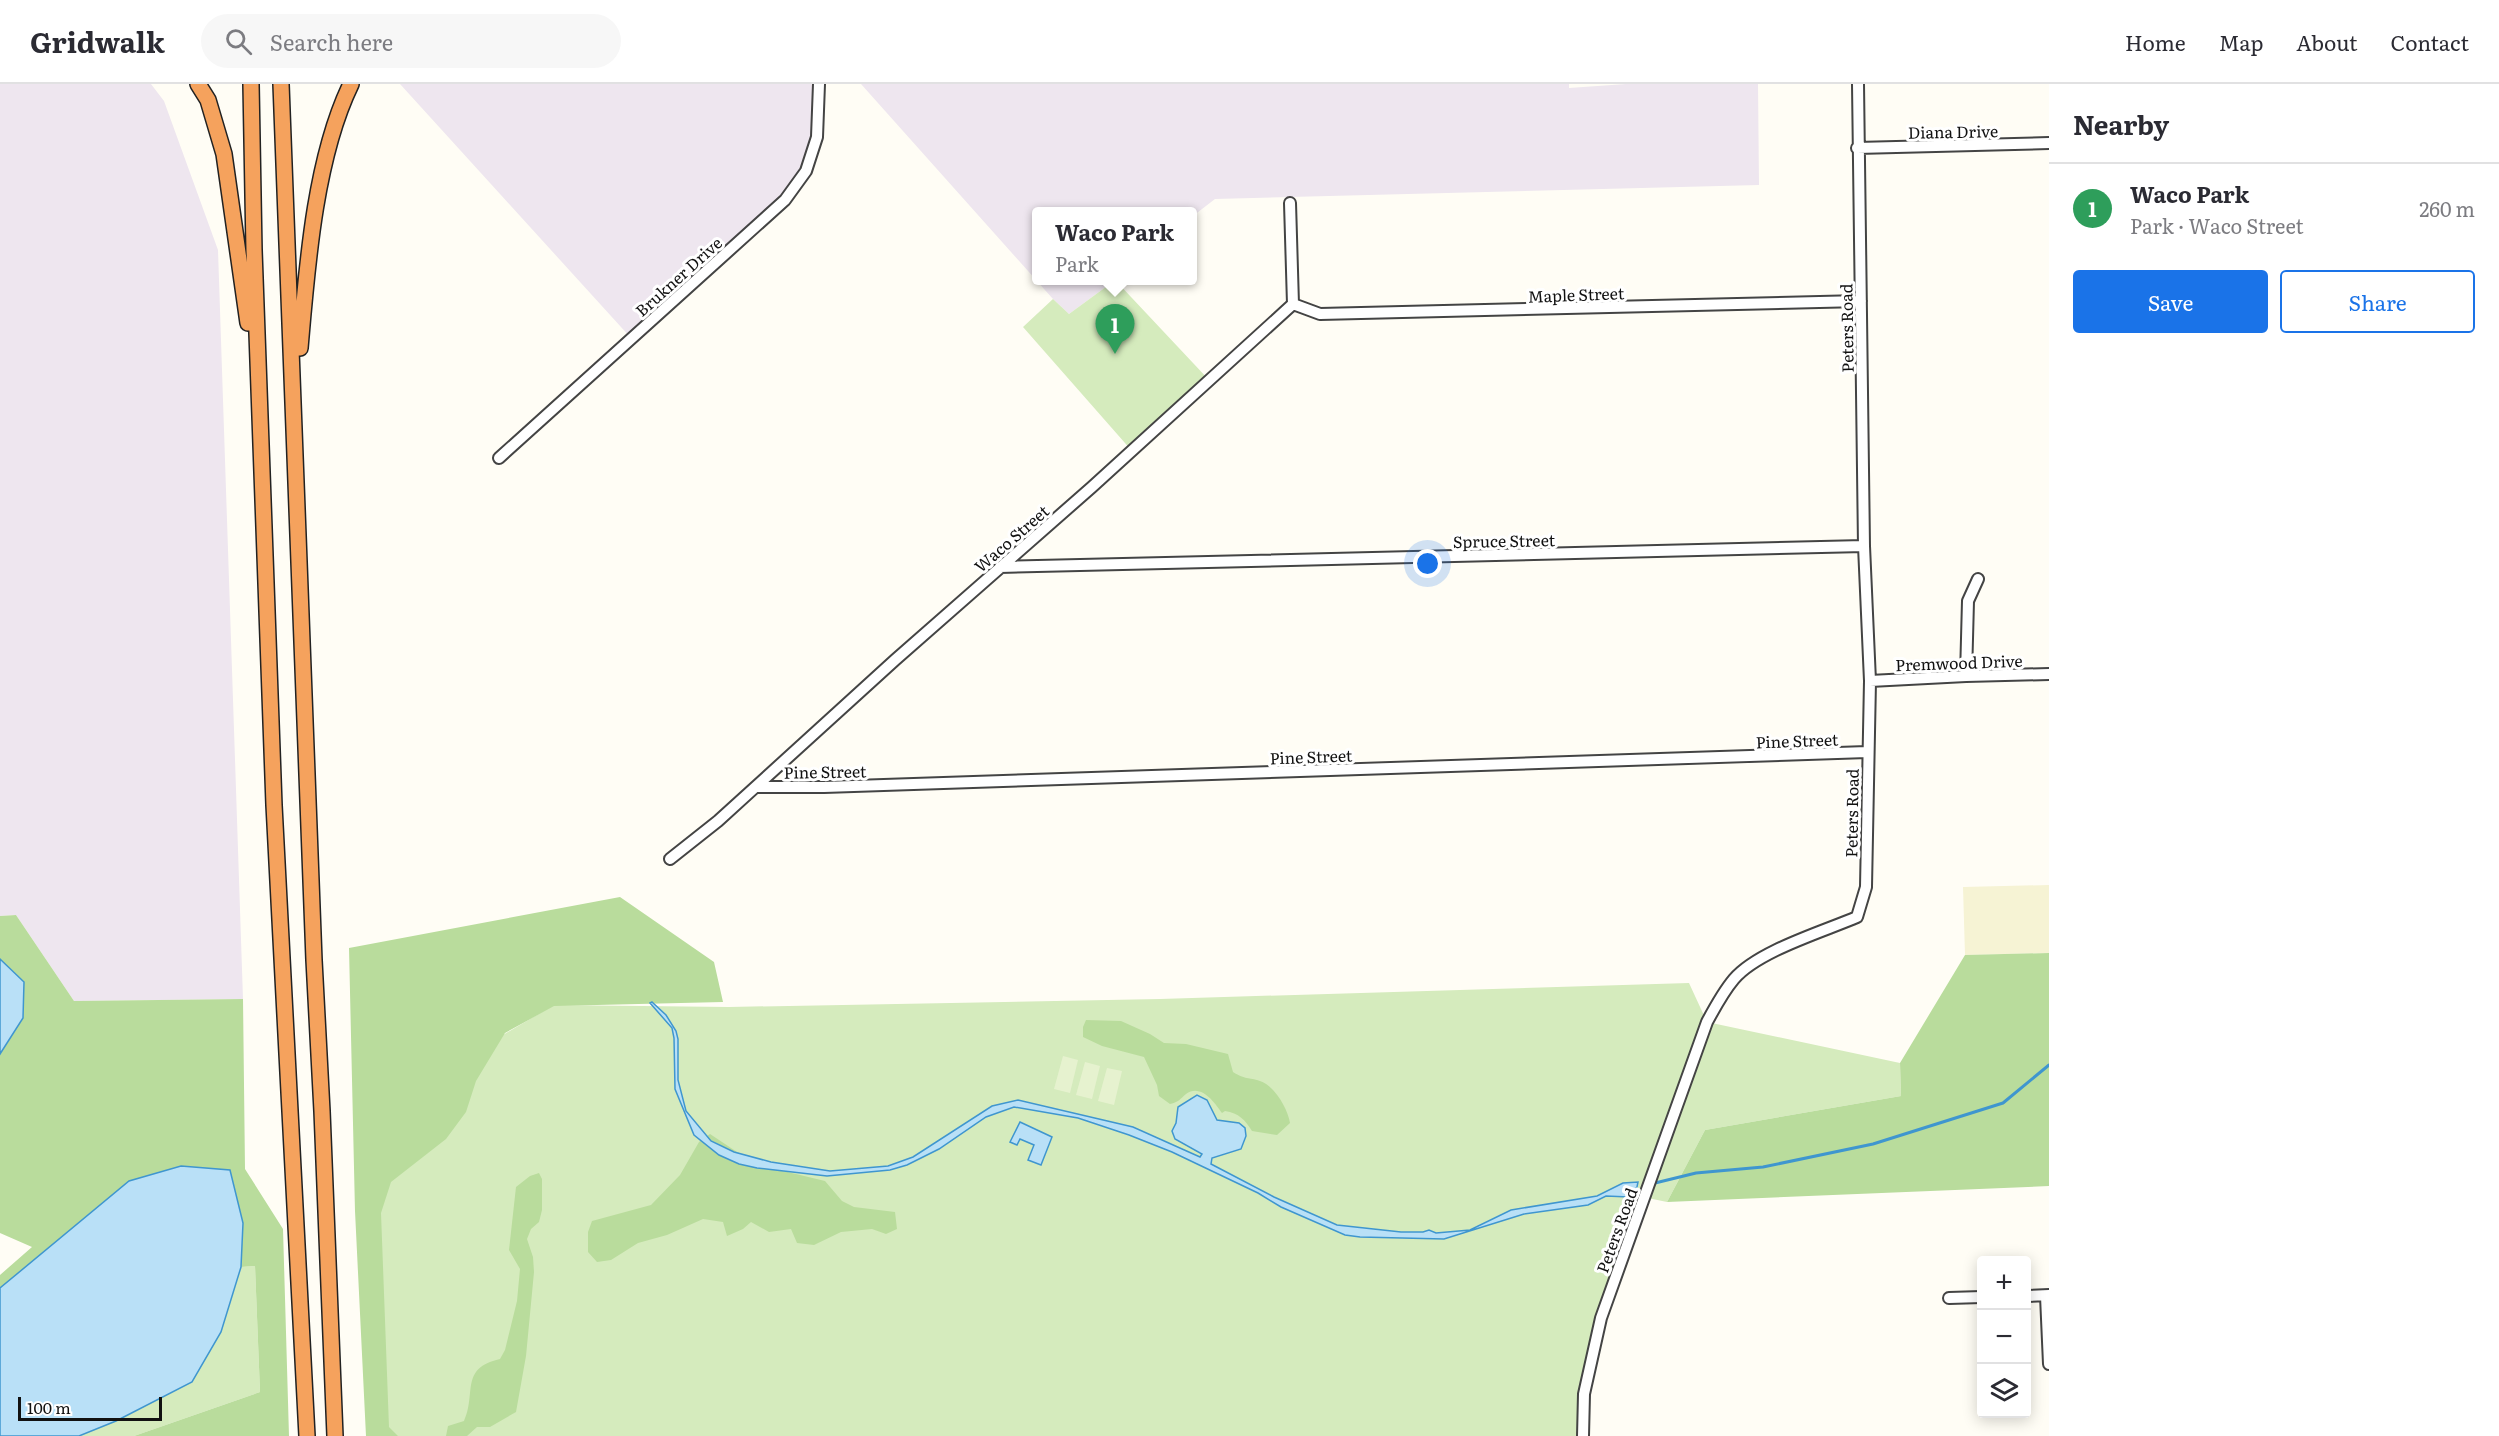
<!DOCTYPE html>
<html lang="en">
<head>
<meta charset="utf-8">
<style>
	:root { --surface:#fff; --page:#f7f7f7; --text:#2b2b33; --muted:#7c7c81; --line:#e1e1e2; --accent:#1a73e8 }
	body { margin:0; font-family:Literata,serif; background:var(--page); color:var(--text) }
	.controls { position:absolute; right:18px; bottom:18px; display:grid; overflow:hidden; border-radius:6px; box-shadow:0 3px 15px #0003 }
	.controls button { width:54px; height:54px; display:grid; place-items:center; padding:0; border:0; border-bottom:2px solid var(--line); background:var(--surface); color:var(--text); font:30px sans-serif }
	.scale { position:absolute; left:18px; bottom:15px; width:144px; box-sizing:border-box; padding-left:6px; border:3px solid #111; border-top:0; font-size:16px; line-height:21px; white-space:nowrap; color:#111; -webkit-text-stroke:4px #fff; paint-order:stroke }
	.you { position:absolute; left:1428px; top:480px; width:21px; height:21px; margin:-15px; border:4px solid #fff; border-radius:50%; background:#1a73e8; box-shadow:0 0 0 9px #1a73e833 }
	.badge { display:grid; place-items:center; width:39px; height:39px; border-radius:50%; background:var(--accent); color:#fff; font-size:20px; font-weight:700 }
	.pin { position:absolute; translate:-50% -50px; filter:drop-shadow(0 2px 3px #0008) }
	.pin::after { content:''; position:absolute; top:32px; width:21px; height:18px; background:inherit; clip-path:polygon(0 0,100% 0,50% 100%) }
	.popup { position:absolute; left:1032px; top:123px; width:165px; height:78px; box-sizing:border-box; display:grid; place-content:center; border-radius:6px; background:var(--surface); filter:drop-shadow(0 2px 4px #0005); font-size:20px; white-space:nowrap; color:var(--muted) }
	.popup b { font-size:22px; color:var(--text) }
	.popup::after { content:''; position:absolute; left:50%; top:100%; margin-left:-12px; border:12px solid transparent; border-top-color:var(--surface) }
	.list { margin:0; padding:0; list-style:none }
	h2 { display:flex; justify-content:space-between; align-items:center; height:78px; margin:0; padding:0 24px; font-size:26px }
	h2 small { font-size:20px; font-weight:400; color:var(--muted) }
	.list li { display:grid; grid-template-columns:39px 1fr auto; gap:18px; align-items:center; box-sizing:border-box; height:90px; padding:0 24px; border-top:2px solid var(--line) }
	.list b { display:block; font-size:22px; white-space:nowrap }
	.list p { margin:0; font-size:20px; white-space:nowrap; color:var(--muted) }
	.list em { font-size:20px; font-style:normal; color:var(--muted) }
	.actions { display:flex; gap:12px; padding:18px 24px }
	.actions a { flex:1; padding:14px 0; border:2px solid var(--accent); border-radius:6px; text-align:center; font-size:21px; color:var(--accent) }
	.actions .main { background:var(--accent); color:#fff }
	.icon { flex:none; width:33px; height:33px; fill:none; stroke:currentColor; stroke-width:2; stroke-linecap:round; stroke-linejoin:round }
	.map { position:relative; flex:none; width:2049px; height:1352px; overflow:hidden }
	header { display:flex; align-items:center; gap:36px; box-sizing:border-box; height:84px; padding:0 30px; background:var(--surface); border-bottom:2px solid var(--line) }
	header strong { font-size:28px }
	nav { display:flex; gap:33px; margin-inline-start:auto; font-size:21px }
	.search { width:420px; height:54px; background:var(--page); display:flex; align-items:center; gap:15px; box-sizing:border-box; padding:0 21px; border-radius:33px; color:var(--muted); font-size:22px }
	main { display:flex }
	aside { flex:1; background:var(--surface) }
	.map>svg:first-child { display:block }
</style>
</head>
<body>
<header>
<strong>Gridwalk</strong>
<div class="search"><svg class="icon" aria-label="search" viewBox="0 0 24 24"><circle cx="10" cy="10" r="6"/><path d="M15 15l6 6"/></svg>Search here</div>
<nav><a>Home</a><a>Map</a><a>About</a><a>Contact</a></nav>
</header>
<main>
<div class="map">
<svg width="2049" height="1352" viewBox="0 0 2049 1352">
	<rect width="100%" height="100%" fill="#fffdf5"/>
	<path fill="#eee6ef" d="M0,0H151L164,17L218,166L243,915L74,917L16,831L0,832Z
		M400,0H819V26L806,87L785,116L631,254Z
		M861,0H1569V4L1626,0H1758L1759,101L1215,115L1193,132V128H1037V196L1114,197L1069,230L1053,215Z"/>
	<path fill="#f6f3d4" d="M2049,801V869L1965,871L1963,803Z"/>
	<path fill="#d5ebbd" d="M1114,197H1116L1209,296L1132,367L1023,243L1053,215L1069,230Z
		M1689,899L1707,938L1900,979L1901,1012L1705,1046L1667,1118L1643,1113L1601,1234L1583,1352H376L373,1125L421,999L554,921L729,923L1160,915Z
		M255,1182L260,1308L134,1352H79L116,1337L221,1248L241,1183Z"/>
	<path fill="#b9dc9c" d="M620,813L714,878L723,918L554,922L505,949L476,997L466,1028L446,1055L391,1098L381,1129L389,1343L398,1352H366L355,1127L349,864Z
		M16,831L74,917L243,915L245,1085L283,1145L289,1352H134L260,1308L255,1182L241,1183L243,1139L129,1097L0,1204V1191L32,1163L0,1149V970L23,934L24,898L0,875V832Z
		M2049,869V1102L1667,1118L1705,1046L1901,1012L1900,979L1965,871Z
		M1086,936L1121,937L1150,950L1164,959L1186,960L1228,970L1233,988C1246,996 1248,993 1260,997C1274,1001 1288,1025 1290,1039L1277,1051L1252,1047C1245,1036 1239,1029 1225,1027L1222,1029C1215,1019 1201,999 1186,1010C1180,1015 1179,1018 1170,1020L1159,1012L1157,1001L1144,973L1102,962L1083,953V943Z
		M710,1050L737,1068L771,1084L825,1097L842,1117L854,1123L895,1128L897,1145L886,1150L872,1145L841,1148L814,1161L797,1159L791,1145L769,1148L751,1138L743,1145L727,1152L723,1138L703,1135L667,1151L638,1159L611,1176L597,1178L588,1168V1148L592,1137L651,1121L680,1091L699,1058Z
		M539,1089L542,1095V1126L539,1138L531,1145L527,1155L533,1173L534,1188L526,1272L516,1328L490,1343H477L467,1352H446L448,1342L464,1337C477,1310 459,1284 500,1275L505,1266L517,1217L520,1185L509,1166L516,1103L530,1092Z"/>
	<path fill="#e6f2cf" d="M1063,972L1078,976L1070,1009L1054,1005Z
		M1085,978L1100,982L1092,1015L1076,1011Z
		M1107,984L1122,987L1114,1021L1098,1017Z"/>
	<path fill="#b9e0f7" stroke="#3f96cf" stroke-width="1.5" d="M0,875L24,898L23,934L0,970Z
		M652,918L666,931L676,947L678,955V996L686,1027L711,1057L734,1068L771,1078L830,1087L888,1082L913,1073L992,1022L1018,1016L1133,1043L1200,1073L1202,1070L1175,1055L1172,1047L1176,1039L1178,1023L1197,1011L1207,1016L1217,1036L1239,1039L1245,1044L1246,1052L1241,1065L1212,1074L1211,1080L1274,1113L1337,1141L1401,1148H1423L1429,1146L1436,1149L1470,1146L1511,1126L1597,1112L1623,1099L1638,1098L1637,1103L1629,1113L1606,1112L1588,1121L1524,1130L1444,1155L1360,1153L1345,1151L1281,1123L1258,1109L1172,1068L1129,1051L1078,1034L1014,1023L986,1033L939,1065L907,1081L890,1086L827,1092L757,1084L739,1080L719,1071L694,1051L675,1005L674,954L672,944L650,919Z
		M1020,1038L1052,1053L1041,1081L1028,1076L1034,1061L1020,1055L1017,1061L1010,1058Z
		M181,1082L230,1086L243,1139L241,1183L221,1248L192,1298L116,1337L79,1352H0V1204L129,1097Z"/>
	<g fill="none" stroke-linecap="round" stroke-linejoin="round">
		<path stroke="#3f96cf" stroke-width="3" d="M1651,1100L1696,1089L1763,1083L1873,1060L2003,1019L2049,981"/>
		<g stroke="#444" stroke-width="14">
			<path id="minor" d="M1857,64L2049,59
				M1293,220L1320,230L1861,217
				M499,374L785,116L806,87L817,53L819,0
				M1000,483L1864,462
				M1966,592L1968,517L1978,495
				M1870,597L1966,592L2049,590
				M756,703H824L1867,668
				M670,775L718,737L895,576L1092,403L1293,220L1290,119
				M2026,1212L2049,1211
				M2046,1212L2049,1280
				M1949,1214L1982,1213
				M1583,1352L1584,1310L1601,1234L1707,938C1715,923 1723,908 1734,895C1758,867 1822,848 1857,833L1866,803L1870,597L1864,462L1858,0"/>
		</g>
		<g stroke="#222" stroke-width="18">
			<path id="highway" d="M198,0L208,16L224,70L248,239
				M251,0L254,166L274,721L307,1352
				M281,0L314,876L322,1027L335,1352
				M300,264C307,182 315,74 351,0"/>
		</g>
		<use href="#minor" stroke="#fff" stroke-width="10"/>
		<use href="#highway" stroke="#f5a25d" stroke-width="15"/>
	</g>
	<g text-anchor="middle" dominant-baseline="central" stroke-width="6" stroke-linejoin="round" paint-order="stroke">
		<g font-size="16" fill="#111" stroke="#fff">
			<text transform="translate(1953 47) rotate(-1)">Diana Drive</text>
			<text transform="translate(678 192) rotate(-42)">Brukner Drive</text>
			<text transform="translate(1576 210) rotate(-2)">Maple Street</text>
			<text transform="translate(1846 244) rotate(-91)">Peters Road</text>
			<text transform="translate(1011 454) rotate(-41)">Waco Street</text>
			<text transform="translate(1504 456) rotate(-1)">Spruce Street</text>
			<text transform="translate(1959 578) rotate(-2)">Premwood Drive</text>
			<text transform="translate(1797 656) rotate(-2)">Pine Street</text>
			<text transform="translate(1311 672) rotate(-2)">Pine Street</text>
			<text transform="translate(825 687) rotate(-1)">Pine Street</text>
			<text transform="translate(1851 729) rotate(-89)">Peters Road</text>
			<text transform="translate(1616 1146) rotate(-70)">Peters Road</text>
		</g>
	</g>
</svg>
<div class="controls">
<button>+</button>
<button>−</button>
<button><svg class="icon" aria-label="layers" viewBox="0 0 24 24"><path d="M12 4l9 5-9 5-9-5zM3 14l9 5 9-5"/></svg></button>
</div>
<div class="scale">100 m</div>
<div class="you"></div>
<div class="pin badge" style="left:1115px;top:270px;background:#2e9e5b">1</div>
<div class="popup"><b>Waco Park</b>Park</div>
</div>
<aside>
<h2>Nearby<small></small></h2>
<ul class="list">
<li><span class="badge" style="background:#2e9e5b">1</span><div><b>Waco Park</b><p>Park · Waco Street</p></div><em>260 m</em></li>
</ul>
<div class="actions"><a class="main">Save</a><a>Share</a></div>
</aside>
</main>
</body>
</html>
